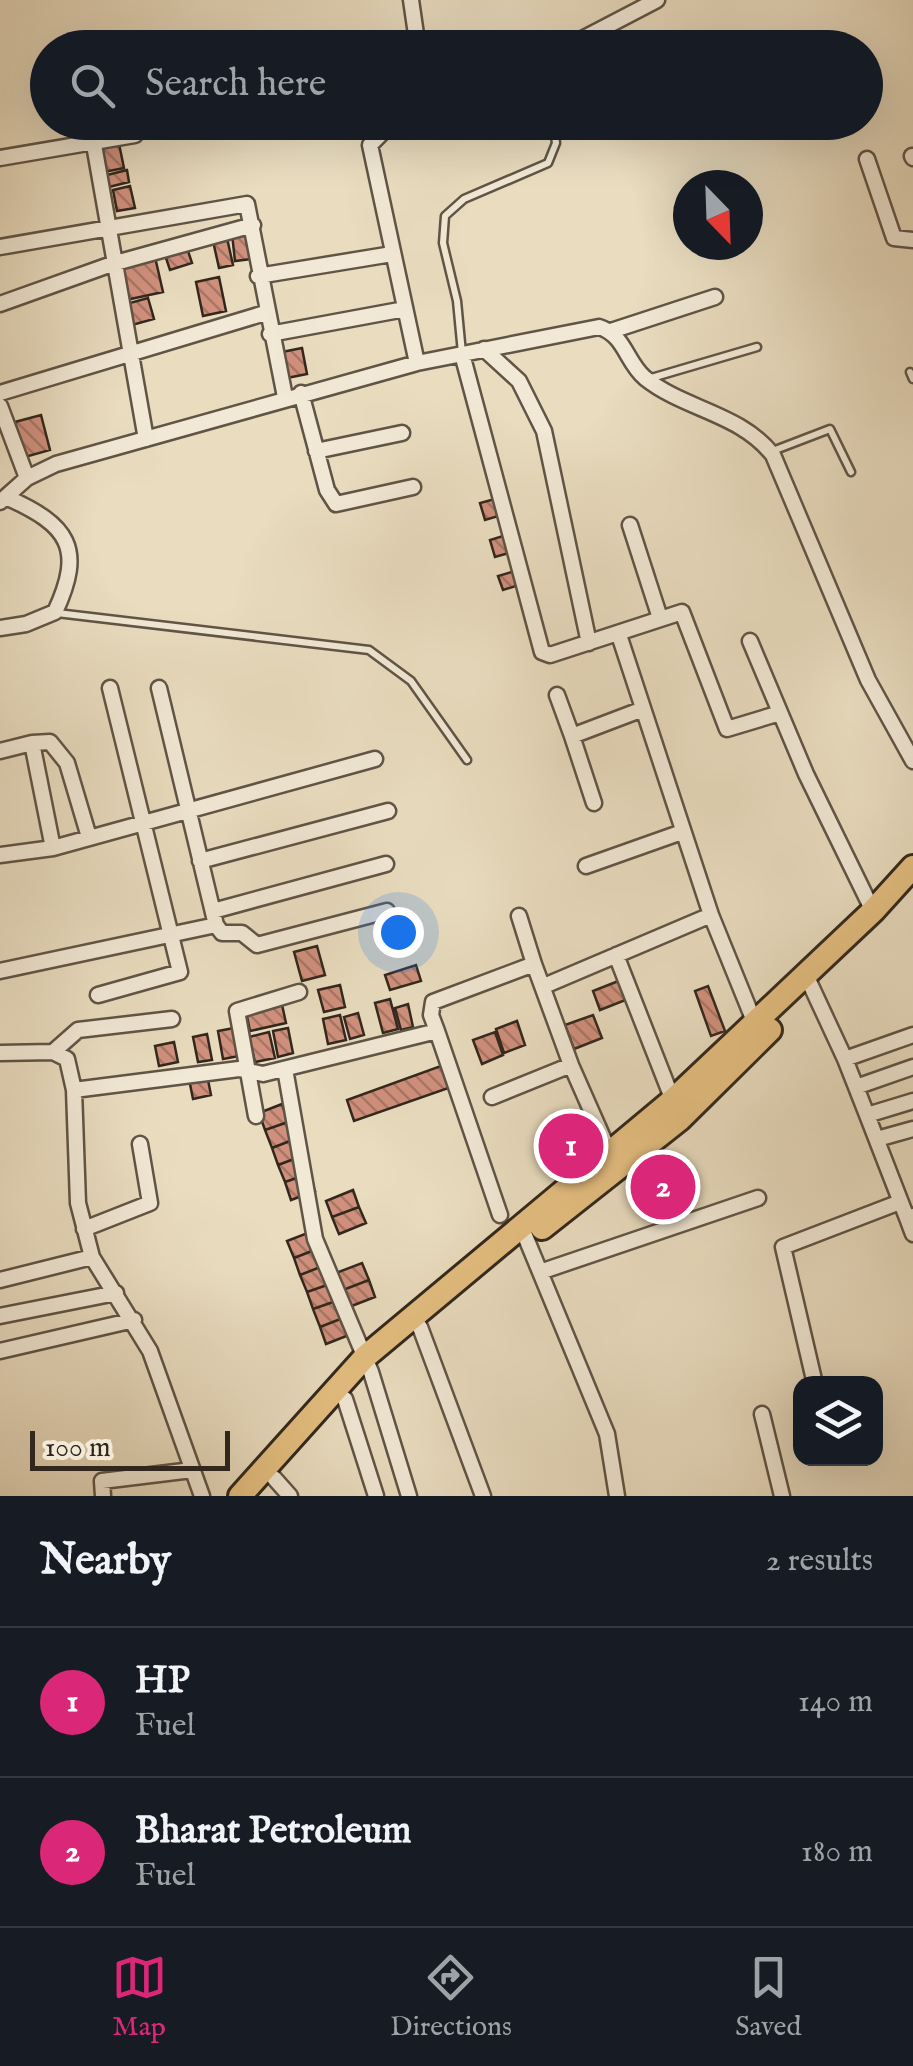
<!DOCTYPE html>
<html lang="en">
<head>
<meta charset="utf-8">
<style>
	:root { --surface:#171b24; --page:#20242c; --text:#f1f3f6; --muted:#9ea1a6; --line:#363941; --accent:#db2777 }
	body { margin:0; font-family:"IM FELL English",serif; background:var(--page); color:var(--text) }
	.controls { position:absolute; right:30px; bottom:30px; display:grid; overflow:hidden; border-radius:20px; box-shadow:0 10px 40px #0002 }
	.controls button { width:90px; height:90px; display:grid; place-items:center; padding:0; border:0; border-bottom:2px solid var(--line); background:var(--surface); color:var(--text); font:50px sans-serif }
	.compass { position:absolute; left:673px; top:170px; width:90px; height:90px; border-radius:50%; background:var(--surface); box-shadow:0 10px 40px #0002; rotate:157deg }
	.scale { position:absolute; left:30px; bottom:25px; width:200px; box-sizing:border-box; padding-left:10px; border:5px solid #32271d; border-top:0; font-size:28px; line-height:35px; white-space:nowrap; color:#32271d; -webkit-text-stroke:8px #f1e8d5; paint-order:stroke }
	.you { position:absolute; left:398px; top:932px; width:35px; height:35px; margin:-25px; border:8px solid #fff; border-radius:50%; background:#1a73e8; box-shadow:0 0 0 15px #1a73e833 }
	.badge { display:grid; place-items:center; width:65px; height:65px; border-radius:50%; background:var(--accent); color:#fff; font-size:32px; font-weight:700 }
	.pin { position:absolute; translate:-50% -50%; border:5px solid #fff; box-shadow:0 2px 10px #0006 }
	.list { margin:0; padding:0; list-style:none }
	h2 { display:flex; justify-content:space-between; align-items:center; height:130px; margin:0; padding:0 40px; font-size:42px }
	h2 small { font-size:32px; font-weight:400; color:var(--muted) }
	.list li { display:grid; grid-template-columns:65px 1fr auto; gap:30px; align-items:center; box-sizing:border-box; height:150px; padding:0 40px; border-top:2px solid var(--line) }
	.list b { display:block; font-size:38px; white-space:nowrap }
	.list p { margin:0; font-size:32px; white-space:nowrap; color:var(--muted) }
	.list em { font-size:32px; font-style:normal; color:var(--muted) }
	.icon { flex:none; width:55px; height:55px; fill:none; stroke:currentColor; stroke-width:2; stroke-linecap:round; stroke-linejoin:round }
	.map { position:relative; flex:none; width:913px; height:1496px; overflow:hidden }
	.search { position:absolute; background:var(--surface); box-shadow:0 10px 40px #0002; left:30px; right:30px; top:30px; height:110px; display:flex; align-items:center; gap:25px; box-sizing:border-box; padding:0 35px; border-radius:55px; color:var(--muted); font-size:38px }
	.sheet { height:430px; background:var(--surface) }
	nav { display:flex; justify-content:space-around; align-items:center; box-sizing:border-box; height:140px; border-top:2px solid var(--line); background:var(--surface); font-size:28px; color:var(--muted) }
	nav a { display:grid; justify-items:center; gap:5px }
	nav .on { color:var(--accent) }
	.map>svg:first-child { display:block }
</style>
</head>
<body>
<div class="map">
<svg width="913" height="1496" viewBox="0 0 913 1496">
	<defs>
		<pattern id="building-back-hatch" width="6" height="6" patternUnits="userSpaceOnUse" patternTransform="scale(2.5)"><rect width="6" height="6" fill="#d0907d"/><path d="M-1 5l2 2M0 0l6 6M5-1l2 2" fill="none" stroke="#a97666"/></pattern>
	</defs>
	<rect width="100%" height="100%" fill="#e9dcbf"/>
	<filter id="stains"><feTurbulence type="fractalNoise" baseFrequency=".002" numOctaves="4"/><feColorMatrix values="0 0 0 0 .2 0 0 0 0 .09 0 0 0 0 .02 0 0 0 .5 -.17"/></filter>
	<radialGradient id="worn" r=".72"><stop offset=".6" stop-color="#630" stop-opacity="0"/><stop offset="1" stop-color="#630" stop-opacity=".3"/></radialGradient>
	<path fill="url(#building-back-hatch)" stroke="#32271d" stroke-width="2.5" d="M118,139L124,168L104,172L98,144Z
		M127,170L129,182L109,187L107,175Z
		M130,186L135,208L117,211L113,190Z
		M249,232L252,259L235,261L232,234Z
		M227,238L233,265L219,268L213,241Z
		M187,248L192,263L170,270L165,255Z
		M155,257L163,292L126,300L119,266Z
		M219,277L226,311L203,316L196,282Z
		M148,298L154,319L132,325L126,304Z
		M302,348L307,374L287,378L282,352Z
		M41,415L50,450L25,457L15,422Z
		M498,498L502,515L485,520L480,503Z
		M506,535L512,552L495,557L490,540Z
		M515,571L519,585L503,590L498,576Z
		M317,946L325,975L302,981L294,952Z
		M416,965L421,981L390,990L385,975Z
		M621,980L628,999L600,1010L593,991Z
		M340,985L345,1007L324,1012L318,990Z
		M708,986L725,1031L711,1036L695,991Z
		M390,999L398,1029L383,1033L375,1003Z
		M281,1000L286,1023L250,1031L245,1007Z
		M408,1004L413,1027L401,1030L395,1008Z
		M358,1013L364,1035L350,1039L344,1017Z
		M340,1015L346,1040L328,1044L323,1019Z
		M593,1015L602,1038L574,1049L565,1025Z
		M517,1021L525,1045L504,1053L496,1029Z
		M234,1028L239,1056L223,1059L218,1031Z
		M288,1028L293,1053L278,1057L273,1031Z
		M269,1032L275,1058L255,1062L249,1037Z
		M495,1032L503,1055L482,1064L473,1040Z
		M207,1034L212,1060L198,1062L193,1037Z
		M174,1042L178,1062L159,1066L155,1046Z
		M449,1063L457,1085L354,1121L347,1100Z
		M207,1075L211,1095L193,1099L189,1079Z
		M282,1104L288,1122L265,1130L259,1113Z
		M288,1122L295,1139L272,1148L265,1130Z
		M295,1139L302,1156L278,1165L272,1148Z
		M302,1156L308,1174L285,1182L278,1165Z
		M308,1174L315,1191L291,1200L285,1182Z
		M353,1190L359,1207L332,1217L326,1201Z
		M359,1207L366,1223L339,1234L332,1217Z
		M310,1232L317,1249L294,1258L287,1241Z
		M317,1249L323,1266L300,1275L294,1258Z
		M362,1263L369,1280L343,1290L336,1273Z
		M323,1266L330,1284L307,1292L300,1275Z
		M369,1280L375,1297L349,1307L343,1290Z
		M330,1284L336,1301L313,1309L307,1292Z
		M336,1301L343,1318L320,1327L313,1309Z
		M343,1318L349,1335L326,1344L320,1327Z"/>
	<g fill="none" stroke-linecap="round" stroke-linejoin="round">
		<g stroke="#605446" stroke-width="11">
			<path id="service" d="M629,48L633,45
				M462,353L457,301L443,243L445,216L464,199L548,163L556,143L553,122
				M910,372L913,379
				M648,379L757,347
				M770,452L830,429L851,472
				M57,613L369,650L411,681L467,760"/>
		</g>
		<g stroke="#605446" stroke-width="19">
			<path id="minor" d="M411,0L418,48
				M565,48L657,0
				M90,122L146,439
				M403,122L384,131L370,145L417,363
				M912,156L913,158
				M0,158L135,135
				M867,159L894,238L913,240
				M0,247L247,204L285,397
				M258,276L392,254
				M0,304L112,264L253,225
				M611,331L715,297
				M270,334L405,309
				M484,349L519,381L544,431L589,643
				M462,354L542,652L550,655L682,612L727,729L780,713
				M0,393L265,313
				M301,393L327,490L336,504L413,487
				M0,406L27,478
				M316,451L402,433
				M0,502L27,478L56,464L417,363L599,327C625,335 626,362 645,378C685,410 740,413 773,455L868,680L913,761
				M630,525L660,618
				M0,628L26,624L55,612C85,548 68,525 8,498
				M750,641L806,774L873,911
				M557,695L572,736
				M32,743L50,742L67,763L89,837
				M0,751L32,743L53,848
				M594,803L572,736L643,709
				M0,855L53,848L375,759
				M200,861L388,811
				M586,866L682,832
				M213,911L386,864
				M711,915L756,1026
				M519,916L534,964
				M216,925L222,933H242L257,945L387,911
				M616,955L674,1103
				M0,971L216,925L159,688
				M806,975L845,1059
				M544,986L711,915L619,635
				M98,995L180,972L110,688
				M437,1031L500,1215
				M53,1052L78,1030L172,1019
				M0,1053L53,1052L67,1059L74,1090L78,1203L92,1257L150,1351L202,1496
				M285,1069L315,1239L371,1372L409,1496
				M856,1087L913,1067
				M74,1090L239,1069L263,1074L437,1031L431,1015L433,1002L534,964L571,1065L612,1158
				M492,1097L571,1065
				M913,1101L867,1115L907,1218L913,1216
				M867,1115L845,1059L913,1035
				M256,1116L237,1011L299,992
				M877,1139L913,1129
				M907,1218L913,1234
				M521,1226L607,1434L617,1496
				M84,1229L150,1203L140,1144
				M543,1271L758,1198
				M0,1280L92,1257
				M0,1316L116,1293
				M420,1327L483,1496
				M0,1351L134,1320
				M815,1384L783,1247L900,1202
				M345,1399L376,1496
				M762,1414L782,1496
				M274,1478L290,1496
				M103,1496L102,1481L192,1470"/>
		</g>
		<g stroke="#32271d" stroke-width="28">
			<path id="primary" d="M542,1228L680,1119L770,1030
				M240,1496L365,1357L673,1100L873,911L913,867"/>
		</g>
		<use href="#service" stroke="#f1e8d5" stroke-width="6"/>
		<use href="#minor" stroke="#f1e8d5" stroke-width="14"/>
		<use href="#primary" stroke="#e4be80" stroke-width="22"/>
	</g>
	<rect width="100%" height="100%" filter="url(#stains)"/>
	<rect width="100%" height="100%" fill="url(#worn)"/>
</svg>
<div class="controls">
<button><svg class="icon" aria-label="layers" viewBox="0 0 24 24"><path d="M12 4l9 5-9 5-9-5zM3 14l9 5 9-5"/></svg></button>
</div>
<svg class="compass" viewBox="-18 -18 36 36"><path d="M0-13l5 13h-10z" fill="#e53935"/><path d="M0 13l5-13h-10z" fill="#9ea1a6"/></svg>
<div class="scale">100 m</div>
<div class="you"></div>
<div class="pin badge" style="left:571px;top:1146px">1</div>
<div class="pin badge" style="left:663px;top:1187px">2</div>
<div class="search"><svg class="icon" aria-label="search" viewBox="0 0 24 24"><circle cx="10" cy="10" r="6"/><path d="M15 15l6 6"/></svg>Search here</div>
</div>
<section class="sheet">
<h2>Nearby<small>2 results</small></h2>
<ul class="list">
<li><span class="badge">1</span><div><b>HP</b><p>Fuel</p></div><em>140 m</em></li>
<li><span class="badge">2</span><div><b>Bharat Petroleum</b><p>Fuel</p></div><em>180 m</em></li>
</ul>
</section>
<nav>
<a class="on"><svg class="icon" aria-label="map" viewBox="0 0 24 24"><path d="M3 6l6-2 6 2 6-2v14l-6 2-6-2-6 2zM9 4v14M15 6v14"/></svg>Map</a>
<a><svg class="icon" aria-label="directions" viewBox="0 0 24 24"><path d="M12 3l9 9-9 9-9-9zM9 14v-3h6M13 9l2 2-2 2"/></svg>Directions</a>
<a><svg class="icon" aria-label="saved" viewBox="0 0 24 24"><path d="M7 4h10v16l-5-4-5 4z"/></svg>Saved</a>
</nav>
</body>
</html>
